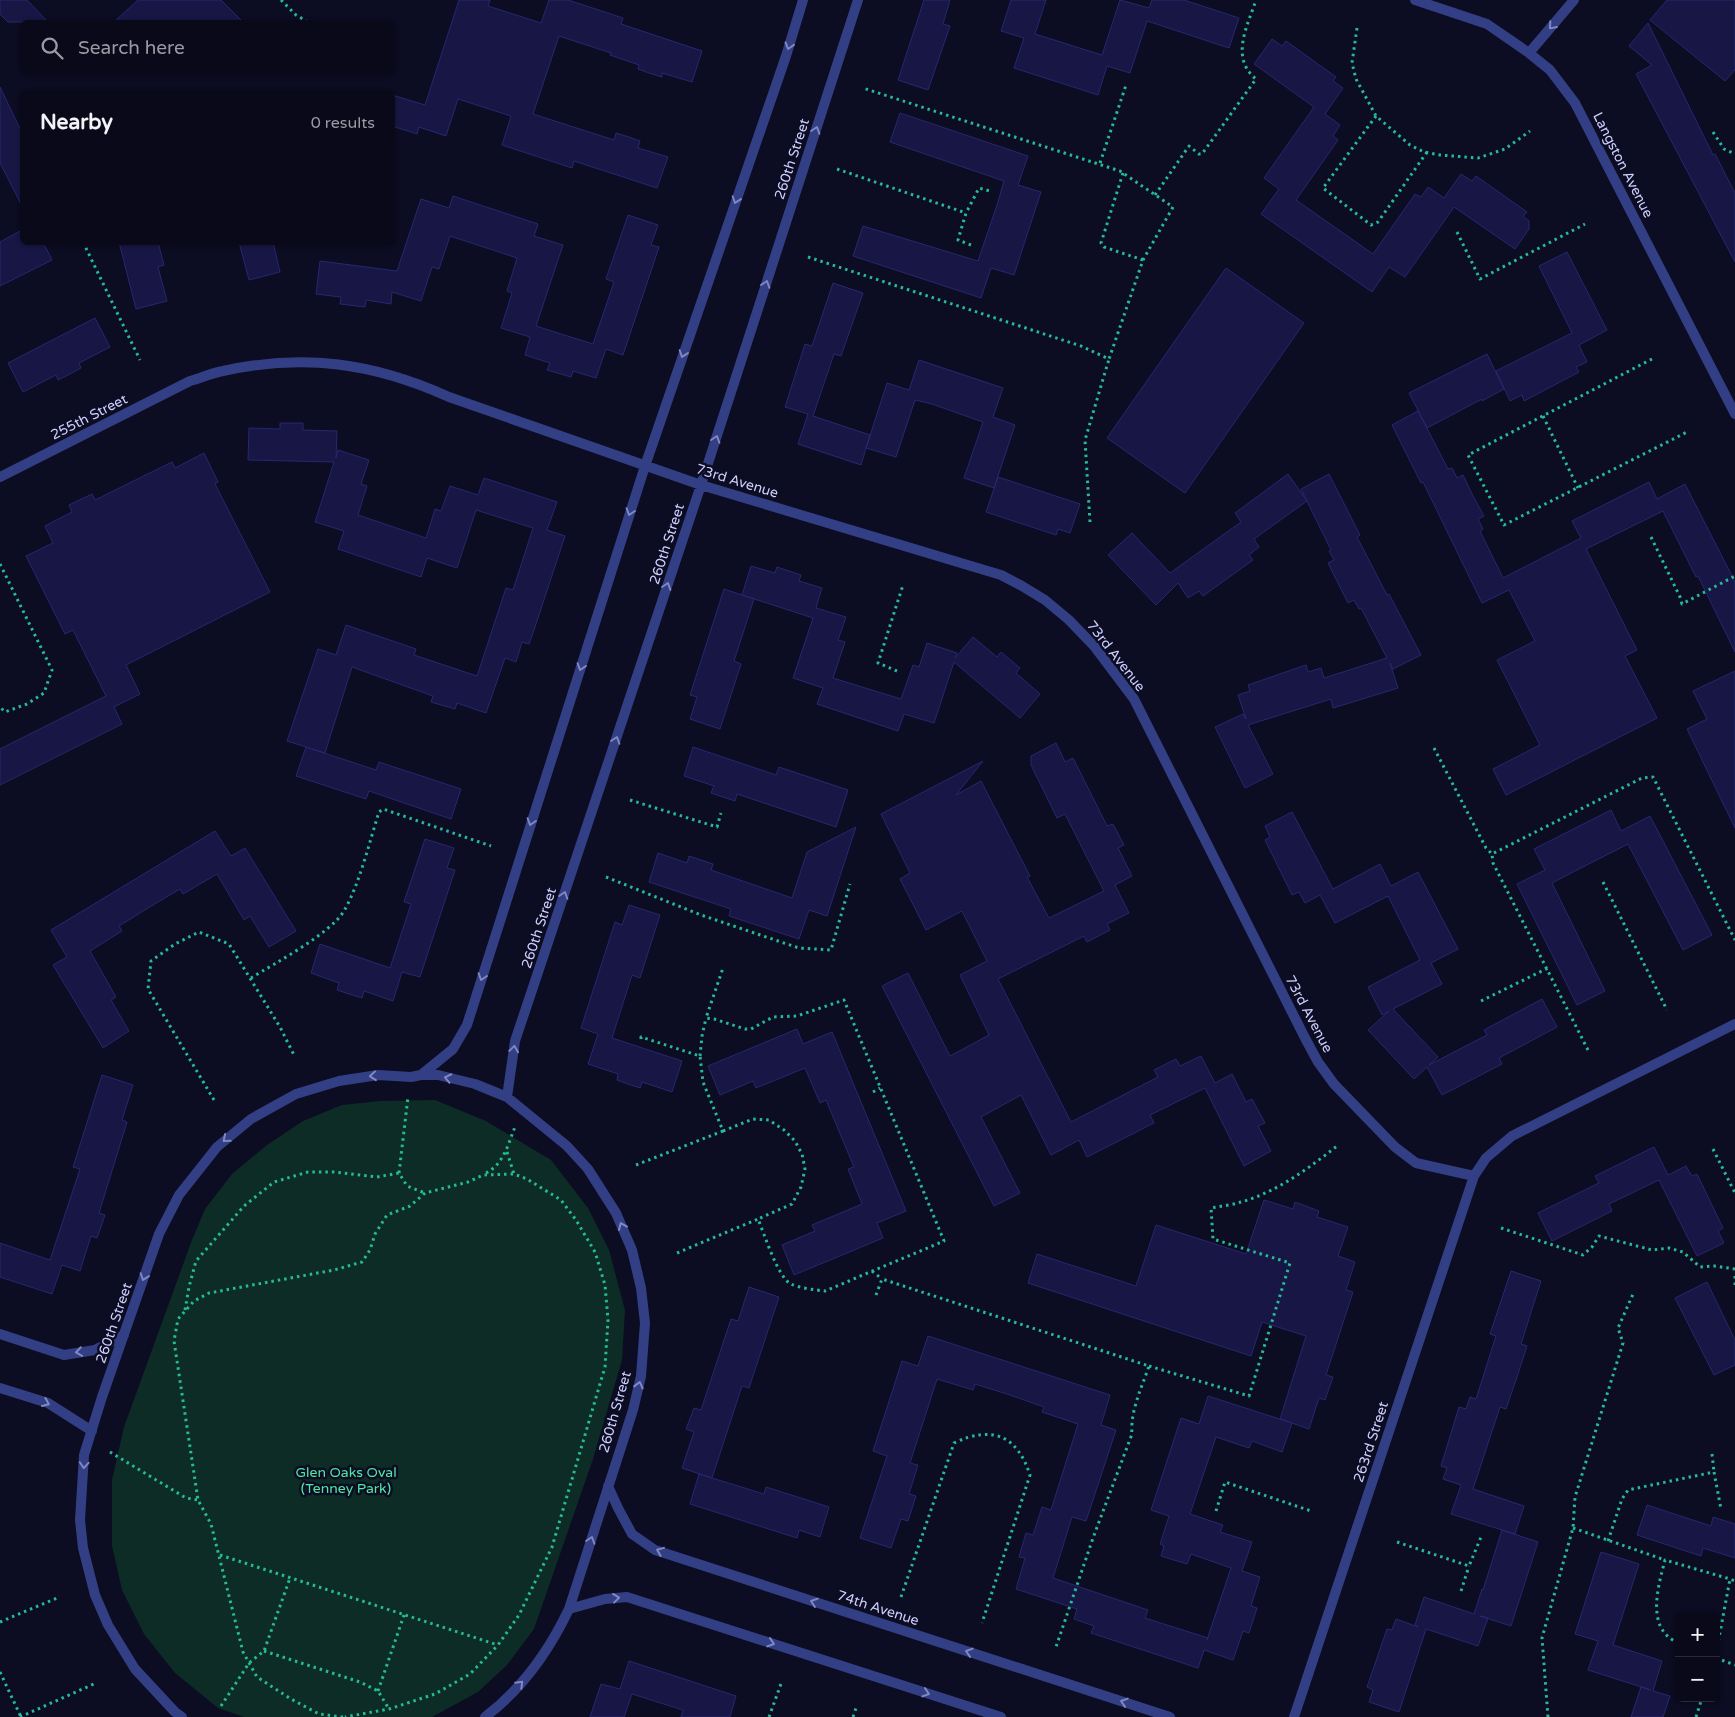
<!DOCTYPE html>
<html lang="en">
<head>
<meta charset="utf-8">
<style>
	:root { --surface:#09091a; --page:#121223; --text:#f1f3f6; --muted:#999aa2; --line:#292a39 }
	body { margin:0; font-family:"Varela Round",sans-serif; background:var(--page); color:var(--text) }
	.controls { position:absolute; right:15px; bottom:15px; display:grid; overflow:hidden; border-radius:8px; box-shadow:0 1px 4px #0004 }
	.controls button { width:45px; height:45px; display:grid; place-items:center; padding:0; border:0; border-bottom:1px solid var(--line); background:var(--surface); color:var(--text); font:25px sans-serif }
	.list { margin:0; padding:0; list-style:none }
	h2 { display:flex; justify-content:space-between; align-items:center; height:65px; margin:0; padding:0 20px; font-size:21px }
	h2 small { font-size:16px; font-weight:400; color:var(--muted) }
	.icon { flex:none; width:28px; height:28px; fill:none; stroke:currentColor; stroke-width:2; stroke-linecap:round; stroke-linejoin:round }
	.map { position:relative; flex:none; width:1735px; height:1717px; overflow:hidden }
	.search { position:absolute; background:var(--surface); box-shadow:0 1px 4px #0004; left:20px; top:20px; width:375px; height:55px; display:flex; align-items:center; gap:12px; box-sizing:border-box; padding:0 18px; border-radius:8px; color:var(--muted); font-size:19px }
	.panel { position:absolute; background:var(--surface); box-shadow:0 1px 4px #0004; left:20px; top:90px; width:375px; height:155px; border-radius:8px }
	.map>svg:first-child { display:block }
</style>
</head>
<body>
<div class="map">
<svg width="1735" height="1717" viewBox="0 0 1735 1717">
	<rect width="100%" height="100%" fill="#0c0c22"/>
	<path fill="#0e2c26" d="M435,1100L486,1121L551,1160L588,1208L609,1250L625,1310L622,1360L593,1459L534,1629L507,1665L478,1692L432,1717H244L218,1708L175,1673L144,1634L122,1590L112,1546V1480L124,1427L192,1240L205,1209L232,1174L267,1145L303,1121L342,1105L380,1101Z"/>
	<path fill="#171644" stroke="#272772" d="M0,0H27L48,22H8L0,14Z
		M138,0H221L243,22H114Z
		M459,0H490L488,6L541,23L549,0H568L623,18L621,24L702,51L692,82L662,73V77L649,73L638,69L639,65L610,55L611,53L559,36L533,114L614,140L616,133L629,137L640,141L638,148L668,157L657,188L574,161L572,168L502,145L511,116L458,99L446,136L419,127L417,134L392,126V95L425,105Z
		M924,0H950L943,24L950,26L928,90L898,80Z
		M1011,0H1046L1035,34L1102,55L1120,0L1149,8L1152,0H1184L1239,18L1229,48L1147,21L1130,73L1107,66L1098,95L1014,68L1024,38L1001,31Z
		M1667,0H1735V70L1725,81L1650,20Z
		M1648,23L1713,155L1715,154L1735,193V262L1636,74L1652,65L1629,46Z
		M1272,39L1282,46L1286,41L1336,77L1333,81L1343,88L1325,114L1340,125L1333,136L1338,140L1296,200L1373,254L1415,194L1421,197L1428,187L1444,198L1461,174L1472,181L1476,176L1527,212L1523,216L1529,221V229L1515,249L1454,207L1405,277L1389,267L1372,292L1261,214L1279,189L1264,178L1314,107L1254,64Z
		M0,87L22,133V206L0,163Z
		M900,113L1028,156L1018,185L1041,192L1014,275L991,268L981,298L853,256L863,226L978,261L997,205L1004,181L890,142Z
		M453,196L538,224L534,236L563,245L536,326L593,344L614,282L606,279L628,215L658,225L651,245L659,247L623,355L606,349L596,378L573,371L571,377L547,370L550,363L525,355L530,337L501,328L512,293L507,291L517,258L450,236L439,269L432,267L421,301L392,292L391,304L366,300L365,307L340,304L341,297L316,294L320,261L397,271L421,199L449,208Z
		M22,230V242H43L52,260L0,286V242Z
		M119,242H158L164,265L158,267L167,301L136,309Z
		M239,242H273L280,272L249,280Z
		M1567,252L1607,330L1579,345L1587,362L1576,367L1579,372L1524,401L1522,395L1510,401L1496,371L1572,333L1539,266Z
		M1226,268L1304,323L1185,493L1107,438Z
		M833,283L863,293L841,356L834,354L813,416L870,435L861,465L798,444L808,414L785,407L805,344L812,346Z
		M95,318L110,347L79,363L81,368L70,374L58,380L56,375L23,392L8,363Z
		M1487,354L1504,389L1482,401V399L1427,428L1409,393Z
		M919,360L1003,388L993,417L1015,425L994,488L964,478L983,422L932,404L915,400L896,457L866,448L887,383L909,390Z
		M1418,411L1448,469L1452,468L1457,478L1463,475L1473,496L1484,516L1478,519L1483,529L1480,531L1503,578L1581,538L1572,521L1649,482L1657,499L1685,484L1735,582V652L1698,576L1696,577L1663,511L1586,549L1637,650L1625,656L1657,718L1506,795L1493,769L1540,745L1497,660L1535,641L1509,590L1482,603L1423,482L1421,483L1392,425Z
		M280,423H303V430L337,431L336,458L338,450L369,460L361,484L367,486L358,515L426,538L435,509L441,511L450,486L478,495L484,478L557,502L547,530L565,536L534,630L529,644L522,642L516,662L505,658L486,713L457,703L455,709L431,702L433,696L352,667L325,753L287,741L318,649L336,655L346,625L416,649L414,655L477,676L506,588L513,590L533,528L476,510L457,568L427,558L421,577L338,549L344,531L315,522L334,462L248,460L249,428L280,429Z
		M204,453L218,482L215,484L270,592L126,665L140,694L114,707L122,724L0,785V749L106,696L73,630L65,634L26,556L53,543L45,526L72,512L69,505L92,494L95,500L172,462L175,468Z
		M1288,474L1307,501L1254,539L1259,547L1249,555L1253,560L1203,596L1199,591L1188,598L1178,583L1156,605L1108,555L1132,533L1170,573L1241,522L1235,513Z
		M1329,474L1360,535L1357,537L1387,595L1389,594L1421,655L1393,669L1390,663L1398,688L1333,708L1331,699L1248,725L1273,774L1245,788L1215,727L1243,714L1246,719L1238,695L1250,691L1248,685L1306,665L1308,672L1321,668L1324,678L1387,658L1361,608L1359,609L1354,600L1348,603L1328,563L1334,560L1329,551L1331,550L1301,489Z
		M998,477L1080,504L1070,533L1058,529L1056,535L986,512Z
		M751,566L775,573L777,567L801,575L799,581L822,588L816,608L846,617L838,640L845,642L833,678L901,699L913,665L919,667L927,643L957,653L955,658L973,637L997,657L1001,652L1020,668L1016,673L1040,694L1020,718L954,662L934,723L904,714L898,731L817,704L823,688L793,678L813,618L742,595Z
		M724,589L754,599L734,661L741,664L720,729L690,719L697,697L690,695Z
		M1735,671V828L1687,729L1707,719L1693,691Z
		M1056,743L1065,762L1073,758L1107,826L1113,824L1124,845L1118,848L1132,876L1115,885L1129,913L1107,924L1110,930L1087,942L1084,936L998,979L1071,1122L1158,1077L1154,1070L1176,1059L1180,1066L1201,1056L1215,1083L1232,1074L1246,1102L1252,1099L1265,1123L1258,1126L1271,1151L1244,1166L1205,1088L1150,1115L1154,1123L1087,1157L1079,1140L1051,1155L1021,1095L981,1117L1020,1193L994,1206L882,986L908,973L950,1056L989,1035L960,975L987,961L962,911L926,930L900,879L910,873L881,814L983,761L956,795L981,781L1030,876L1027,877L1049,918L1104,891L1065,814L1057,818L1031,765V756Z
		M306,747L376,770L379,762L461,789L451,819L369,791L366,799L296,776Z
		M693,747L776,775L779,767L848,790L836,827L737,794L735,801L711,793L714,786L684,776Z
		M1611,810L1621,831L1650,816L1712,935L1683,950L1628,844L1575,871L1552,883L1605,991L1577,1005L1517,884L1545,870L1534,849Z
		M1292,812L1333,889L1380,864L1391,886L1418,872L1458,949L1431,963L1442,984L1393,1009L1438,1057L1429,1065L1487,1035L1484,1030L1542,999L1557,1027L1499,1058L1502,1064L1442,1095L1427,1067L1414,1079L1368,1030L1389,1011L1382,1015L1368,987L1420,960L1388,896L1335,923L1320,895L1305,903L1299,892L1292,895L1265,840L1270,837L1265,826Z
		M856,827L827,916L809,910L799,939L729,916L731,909L649,882L658,853L687,863L689,856L713,864L711,870L792,898L807,852Z
		M215,831L231,856L245,848L296,931L269,947L250,916L244,920L217,874L183,894L180,889L148,908L119,926L122,931L90,951L116,997L111,1000L129,1031L103,1048L53,965L67,957L51,930Z
		M425,839L454,848L447,868L455,870L420,977L402,972L393,1001L364,991L362,998L349,994L337,990L339,983L311,973L320,944L390,968L411,904L404,902Z
		M629,905L660,915L640,978L632,975L612,1038L682,1061L672,1092L642,1082L640,1088L628,1084L617,1080L618,1074L588,1064L598,1034L581,1028L615,922L622,925Z
		M797,1029L803,1044L832,1032L906,1211L877,1223L883,1238L794,1275L782,1245L815,1231L812,1225L862,1204L848,1169L854,1167L826,1100L820,1103L805,1068L756,1088L753,1081L720,1095L708,1066Z
		M102,1075L133,1085L122,1120L127,1122L99,1213L105,1215L97,1238L91,1236L80,1271L62,1265L52,1294L0,1277V1243L50,1260L80,1169L73,1167Z
		M1654,1147L1668,1175L1686,1166L1692,1176L1697,1174L1723,1228L1718,1231L1724,1243L1697,1256L1659,1180L1609,1204L1612,1211L1552,1241L1538,1213L1599,1183L1595,1176Z
		M1264,1200L1293,1209L1295,1202L1319,1211L1317,1217L1348,1227L1338,1256L1355,1262L1346,1290L1353,1292L1326,1375L1333,1377L1325,1400L1319,1398L1309,1429L1280,1419L1306,1336L1262,1322L1251,1356L1028,1283L1037,1254L1136,1286L1156,1225L1246,1254Z
		M1511,1271L1541,1281L1521,1344L1527,1346L1517,1377L1506,1409L1500,1407L1473,1489L1524,1506L1515,1534L1451,1514L1461,1485L1443,1479L1447,1468L1441,1466L1459,1407L1466,1409L1470,1397L1476,1399L1496,1336L1490,1334Z
		M1707,1282L1735,1340V1365L1714,1375L1675,1298Z
		M749,1287L779,1297L749,1388L742,1386L712,1478L682,1468L694,1432L686,1429L694,1408L701,1410L731,1319L738,1321Z
		M928,1336L1110,1395L1101,1425L1116,1430L1086,1521L1072,1517L1053,1578L1148,1610L1145,1618L1208,1638L1207,1640L1231,1568L1191,1554L1187,1564L1161,1556L1164,1546L1160,1544L1169,1516L1151,1510L1181,1418L1199,1424L1208,1396L1292,1423L1282,1452L1252,1441L1249,1448L1216,1437L1190,1514L1223,1525L1220,1532L1252,1542L1242,1571L1260,1577L1251,1606L1257,1608L1249,1633L1243,1631L1233,1660L1204,1650L1198,1668L1091,1633L1094,1626L1074,1619L1077,1609L1016,1589L1025,1558L1019,1557L1026,1533L1033,1535L1042,1507L1051,1510L1078,1424L1042,1412L1044,1407L1010,1395L975,1384L973,1390L937,1379L910,1463L918,1465L909,1494L916,1496L908,1521L901,1519L891,1548L860,1538L887,1456L873,1451L902,1361L918,1366Z
		M699,1474L764,1494L766,1487L829,1507L820,1537L799,1530L797,1538L690,1504Z
		M1647,1505L1711,1526L1713,1517L1735,1524V1558L1703,1548L1701,1556L1637,1535Z
		M1502,1530L1538,1542L1511,1626L1480,1616L1488,1618L1478,1646L1426,1629L1399,1712L1369,1702L1373,1690L1367,1687L1387,1629L1392,1630L1396,1619L1418,1627L1415,1625L1424,1597L1474,1614L1482,1589L1483,1590Z
		M1601,1552L1639,1564L1613,1645L1662,1661L1653,1691L1670,1696L1663,1717H1631L1641,1687L1651,1690L1588,1670L1598,1641L1575,1634Z
		M629,1661L736,1696L730,1717H681L683,1710L632,1694L624,1717H590L601,1684L620,1689Z"/>
	<g fill="none" stroke-linecap="round" stroke-linejoin="round">
		<path stroke="#25bb95" stroke-width="3" stroke-dasharray="2.5 4" stroke-linecap="butt" d="M281,0L296,15L308,22
			M1357,28L1352,63L1356,79L1376,116L1410,145L1424,152L1440,155L1478,158L1505,149L1530,131
			M1376,116L1323,188L1371,225L1378,222L1427,152
			M1713,132L1724,149L1735,154
			M1100,163L1126,85
			M837,169L966,213
			M1123,173L1101,243L1104,247L1143,260
			M1155,195L1189,146L1199,154H1202L1256,79C1230,58 1247,27 1256,0
			M1457,232L1480,279L1585,224
			M83,242L140,360
			M971,245L958,240L966,213L979,188L990,191
			M808,257L1081,346L1109,359L1143,260L1173,207L1120,171L863,88
			M1652,359L1468,455L1504,525L1689,431
			M1543,416L1578,488
			M1090,522L1085,440L1109,359
			M1651,537L1680,597L1682,604L1735,576
			M0,564L52,670L44,693L27,704L5,712L0,707
			M897,671L878,663L903,585
			M1434,748L1486,848L1492,854
			M630,800L717,827L721,813
			M606,877L701,915L781,942L799,948L831,950L850,884
			M1603,882L1667,1010
			M251,978C275,963 330,934 344,911C360,883 369,843 379,812L383,809L491,846
			M1481,1001L1548,968
			M1588,1050L1493,863L1492,854L1642,778L1653,777L1735,940
			M700,1056L702,1036L706,1018
			M873,1092L880,1088
			M214,1100L148,989L151,961L175,944L199,932L229,944L280,1027L295,1057
			M723,1131L753,1119L769,1120L784,1130L795,1141L802,1154L805,1169L801,1187L792,1204L758,1219
			M1713,1149L1735,1193
			M507,1152L514,1174
			M636,1165L723,1131L703,1082L700,1056L641,1037V1041
			M399,1173L408,1097
			M486,1173C504,1164 508,1144 515,1127
			M1501,1228L1583,1255L1592,1247L1599,1236L1652,1250L1669,1248L1683,1252L1700,1267L1714,1266L1735,1269
			M677,1253L758,1219C764,1233 778,1278 791,1284C799,1288 816,1290 825,1291L944,1241L844,1000L797,1016L773,1017L751,1029H745L714,1019L706,1018L723,968
			M872,1271L882,1279
			M1735,1276V1285
			M876,1295L882,1279L1149,1366C1142,1387 1130,1411 1132,1434L1093,1538L1056,1647
			M185,1310L189,1287L196,1261L244,1206L274,1182L308,1172H334L377,1177L399,1173L407,1186L425,1193
			M1149,1366L1249,1396L1290,1263L1213,1239L1211,1208C1221,1206 1232,1205 1241,1202C1277,1192 1309,1168 1337,1146
			M110,1452L186,1498L198,1500
			M1712,1454L1714,1472
			M1216,1511L1225,1482L1311,1511
			M1573,1528L1665,1560
			M1608,1541L1622,1499L1628,1490L1714,1472L1721,1509
			M1397,1542L1469,1566L1481,1537
			M220,1555L498,1645
			M1461,1591L1469,1566
			M901,1597L954,1443C992,1425 1017,1435 1030,1475L982,1623
			M0,1622L57,1598
			M1679,1643C1645,1630 1658,1587 1665,1560L1730,1579
			M264,1651L360,1682L378,1691L389,1709
			M1716,1654L1730,1579L1735,1581
			M1716,1658L1735,1665
			M0,1672L21,1717
			M378,1691L404,1615
			M221,1706L249,1663L264,1651L290,1578
			M20,1717L96,1683
			M343,1717L319,1714L291,1699L257,1677L243,1652L211,1524L198,1500L174,1341L178,1319L194,1301L209,1293L334,1270L362,1262L370,1250L375,1234L387,1215L410,1206L425,1193L468,1182L483,1175L514,1174L527,1179L561,1200L576,1220L595,1252L605,1285L608,1320L605,1367L552,1547L519,1615L498,1645L470,1674L435,1694L389,1709L345,1717
			M769,1717L782,1681
			M853,1717L857,1705
			M1548,1717L1542,1638L1573,1528L1575,1497L1623,1343L1618,1328L1633,1294
			M1696,1717L1702,1698"/>
		<path stroke="#333f84" stroke-width="10" d="M1415,0L1487,24L1529,53L1550,70L1575,103L1735,414
			M1529,53L1574,0
			M0,477L190,381C201,378 212,373 223,371C304,353 374,363 449,397L701,485L1001,575L1022,586L1045,600L1069,620L1094,646L1134,699L1305,1038L1318,1062L1334,1084L1395,1147L1416,1163L1474,1176
			M421,1075L453,1049L467,1025L645,466L786,56L803,0
			M507,1097L515,1041L701,485L858,0
			M0,1334L64,1355L95,1350L124,1335
			M0,1388L48,1403L92,1431
			M608,1486L618,1508L632,1534L655,1550L1170,1717
			M569,1609L605,1599L627,1597L1001,1717
			M182,1717L175,1712L135,1669L108,1625L95,1595L83,1548L80,1520L84,1455L102,1397L159,1234L179,1195L217,1147L251,1119L296,1094L339,1081L378,1075L411,1077L421,1075H438L475,1084L507,1097L567,1146L588,1169L616,1213L632,1250L641,1288L645,1323L641,1376L633,1410L569,1609C549,1651 522,1689 485,1717
			M1294,1717L1474,1176L1486,1158L1512,1136L1735,1024"/>
	</g>
	<defs><path id="oneway-chevron" d="M-2-3.5L2.5 0L-2 3.5" fill="none" stroke-width="1.6" stroke-linecap="round" stroke-linejoin="round" transform="scale(1.25)"/></defs>
	<g stroke="#8088c2">
		<use href="#oneway-chevron" transform="translate(1552 26) rotate(131)"/>
		<use href="#oneway-chevron" transform="translate(789 46) rotate(107)"/>
		<use href="#oneway-chevron" transform="translate(816 130) rotate(-72)"/>
		<use href="#oneway-chevron" transform="translate(736 200) rotate(109)"/>
		<use href="#oneway-chevron" transform="translate(766 284) rotate(-72)"/>
		<use href="#oneway-chevron" transform="translate(683 354) rotate(109)"/>
		<use href="#oneway-chevron" transform="translate(716 439) rotate(-72)"/>
		<use href="#oneway-chevron" transform="translate(630 512) rotate(108)"/>
		<use href="#oneway-chevron" transform="translate(667 586) rotate(-72)"/>
		<use href="#oneway-chevron" transform="translate(581 667) rotate(108)"/>
		<use href="#oneway-chevron" transform="translate(616 740) rotate(-72)"/>
		<use href="#oneway-chevron" transform="translate(531 822) rotate(108)"/>
		<use href="#oneway-chevron" transform="translate(564 895) rotate(-72)"/>
		<use href="#oneway-chevron" transform="translate(482 977) rotate(108)"/>
		<use href="#oneway-chevron" transform="translate(514 1049) rotate(-82)"/>
		<use href="#oneway-chevron" transform="translate(373 1076) rotate(174)"/>
		<use href="#oneway-chevron" transform="translate(448 1078) rotate(-168)"/>
		<use href="#oneway-chevron" transform="translate(226 1139) rotate(140)"/>
		<use href="#oneway-chevron" transform="translate(622 1226) rotate(-113)"/>
		<use href="#oneway-chevron" transform="translate(144 1277) rotate(109)"/>
		<use href="#oneway-chevron" transform="translate(79 1352) rotate(172)"/>
		<use href="#oneway-chevron" transform="translate(639 1385) rotate(-76)"/>
		<use href="#oneway-chevron" transform="translate(46 1403) rotate(23)"/>
		<use href="#oneway-chevron" transform="translate(84 1465) rotate(94)"/>
		<use href="#oneway-chevron" transform="translate(591 1540) rotate(-72)"/>
		<use href="#oneway-chevron" transform="translate(660 1551) rotate(-158)"/>
		<use href="#oneway-chevron" transform="translate(616 1598) rotate(-7)"/>
		<use href="#oneway-chevron" transform="translate(814 1602) rotate(-161)"/>
		<use href="#oneway-chevron" transform="translate(771 1643) rotate(18)"/>
		<use href="#oneway-chevron" transform="translate(969 1652) rotate(-162)"/>
		<use href="#oneway-chevron" transform="translate(520 1684) rotate(-45)"/>
		<use href="#oneway-chevron" transform="translate(926 1693) rotate(18)"/>
		<use href="#oneway-chevron" transform="translate(1124 1702) rotate(-162)"/>
	</g>
	<g text-anchor="middle" dominant-baseline="central" stroke-width="5" stroke-linejoin="round" paint-order="stroke">
		<g font-size="14" fill="#cdd0ff" stroke="#0c0c22">
			<text transform="translate(792 159) rotate(-72)">260th Street</text>
			<text transform="translate(1623 165) rotate(63)">Langston Avenue</text>
			<text transform="translate(89 417) rotate(-27)">255th Street</text>
			<text transform="translate(737 481) rotate(17)">73rd Avenue</text>
			<text transform="translate(667 544) rotate(-72)">260th Street</text>
			<text transform="translate(1116 656) rotate(52)">73rd Avenue</text>
			<text transform="translate(539 928) rotate(-72)">260th Street</text>
			<text transform="translate(1309 1014) rotate(62)">73rd Avenue</text>
			<text transform="translate(114 1323) rotate(-71)">260th Street</text>
			<text transform="translate(615 1412) rotate(-74)">260th Street</text>
			<text transform="translate(1371 1442) rotate(-72)">263rd Street</text>
			<text transform="translate(878 1608) rotate(18)">74th Avenue</text>
		</g>
		<g font-size="14" fill="#50e7a5" stroke="#0c0c22">
			<text x="346" y="1472">Glen Oaks Oval<tspan x="346" dy="16">(Tenney Park)</tspan></text>
		</g>
	</g>
</svg>
<div class="controls">
<button>+</button>
<button>−</button>
</div>
<div class="search"><svg class="icon" aria-label="search" viewBox="0 0 24 24"><circle cx="10" cy="10" r="6"/><path d="M15 15l6 6"/></svg>Search here</div>
<section class="panel">
<h2>Nearby<small>0 results</small></h2>
<ul class="list">
</ul>
</section>
</div>
</body>
</html>
